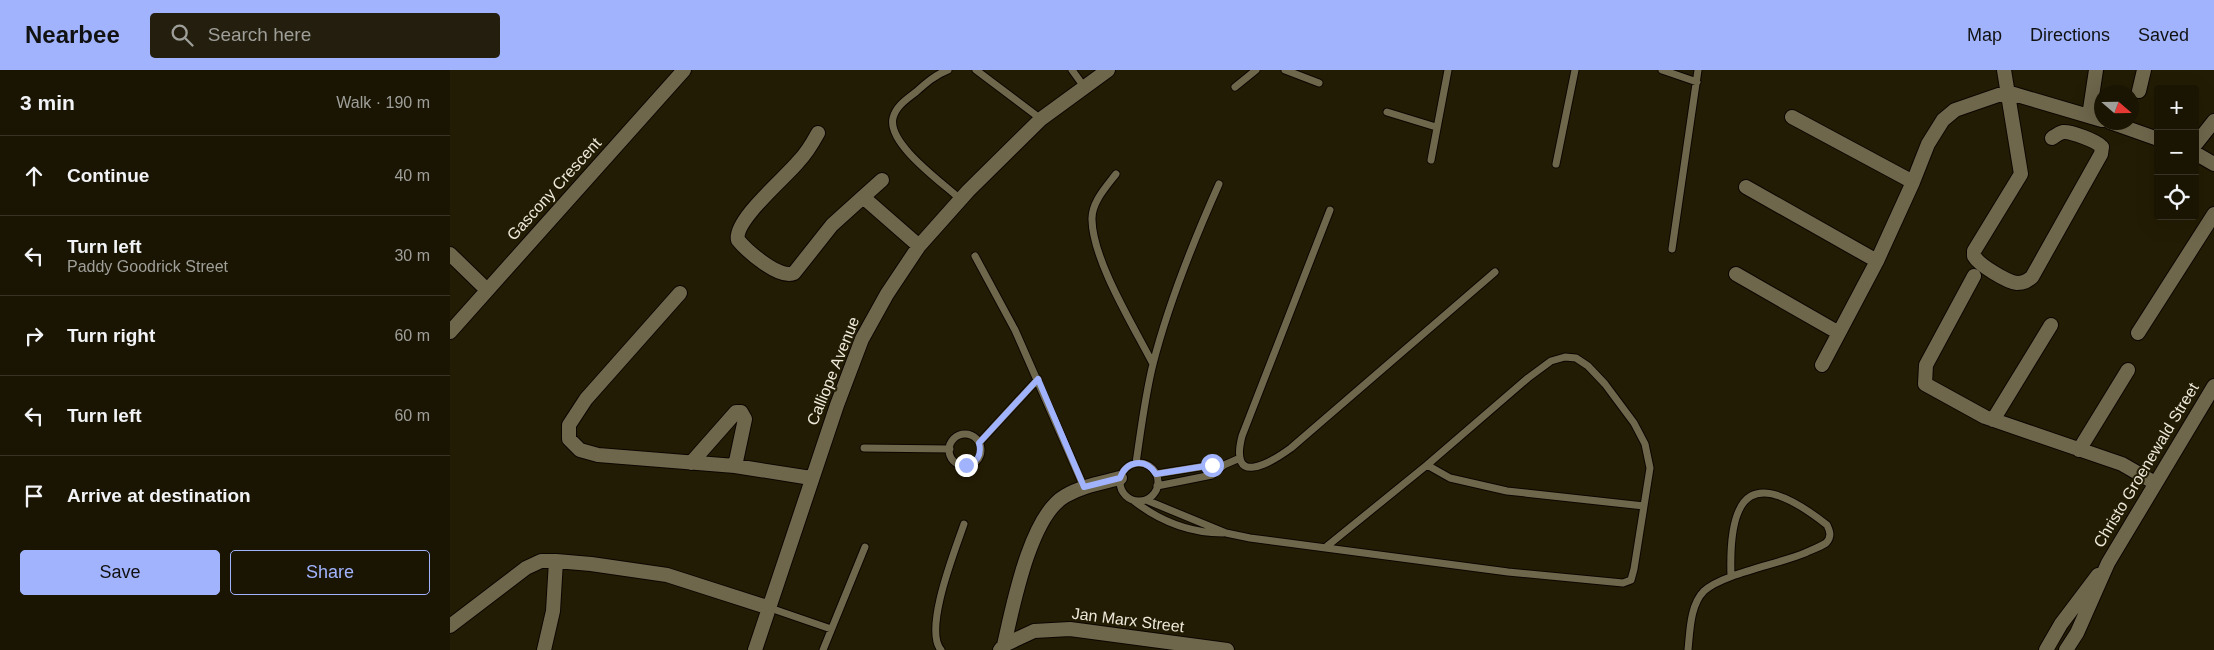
<!DOCTYPE html>
<html lang="en">
<head>
<meta charset="utf-8">
<style>
	:root { --surface:#1a1503; --page:#231e0d; --text:#f1f3f6; --muted:#9f9f9a; --line:#383425; --accent:#a1b3fd }
	body { margin:0; font-family:Arial,sans-serif; background:var(--page); color:var(--text) }
	.controls { position:absolute; right:15px; top:15px; display:grid; overflow:hidden; border-radius:5px; box-shadow:0 5px 20px #0002 }
	.controls button { width:45px; height:45px; display:grid; place-items:center; padding:0; border:0; border-bottom:1px solid var(--line); background:var(--surface); color:var(--text); font:25px sans-serif }
	.compass { position:absolute; left:1644px; top:15px; width:45px; height:45px; border-radius:50%; background:var(--surface); box-shadow:0 5px 20px #0002; rotate:110deg }
	.stop { position:absolute; width:15px; height:15px; margin:-11px; border:4px solid #a1b3fd; border-radius:50%; background:#fff }
	.stop.end { background:#a1b3fd; border-color:#fff; box-shadow:0 1px 5px #0008 }
	.list { margin:0; padding:0; list-style:none }
	h2 { display:flex; justify-content:space-between; align-items:center; height:65px; margin:0; padding:0 20px; font-size:21px }
	h2 small { font-size:16px; font-weight:400; color:var(--muted) }
	.list li { display:grid; grid-template-columns:32px 1fr auto; gap:15px; align-items:center; box-sizing:border-box; height:80px; padding:0 20px; border-top:1px solid var(--line) }
	.list b { display:block; font-size:19px; white-space:nowrap }
	.list p { margin:0; font-size:16px; white-space:nowrap; color:var(--muted) }
	.list em { font-size:16px; font-style:normal; color:var(--muted) }
	.actions { display:flex; gap:10px; padding:15px 20px }
	.actions a { flex:1; padding:11px 0; border:1px solid var(--accent); border-radius:5px; text-align:center; font-size:18px; color:var(--accent) }
	.actions .main { background:var(--accent); color:#111 }
	.icon { flex:none; width:28px; height:28px; fill:none; stroke:currentColor; stroke-width:2; stroke-linecap:round; stroke-linejoin:round }
	.map { position:relative; flex:none; width:1764px; height:580px; overflow:hidden }
	header { display:flex; align-items:center; gap:30px; box-sizing:border-box; height:70px; padding:0 25px; background:var(--accent); color:#111 }
	header strong { font-size:24px }
	nav { display:flex; gap:28px; margin-inline-start:auto; font-size:18px }
	.search { width:350px; height:45px; background:var(--page); display:flex; align-items:center; gap:12px; box-sizing:border-box; padding:0 18px; border-radius:5px; color:var(--muted); font-size:19px }
	main { display:flex }
	aside { flex:1; background:var(--surface) }
	.map>svg:first-child { display:block }
</style>
</head>
<body>
<header>
<strong>Nearbee</strong>
<div class="search"><svg class="icon" aria-label="search" viewBox="0 0 24 24"><circle cx="10" cy="10" r="6"/><path d="M15 15l6 6"/></svg>Search here</div>
<nav><a>Map</a><a>Directions</a><a>Saved</a></nav>
</header>
<main>
<aside>
<h2>3 min<small>Walk · 190 m</small></h2>
<ul class="list">
<li><svg class="icon" aria-label="ahead" viewBox="0 0 24 24"><path d="M12 20V5M6 11l6-6 6 6"/></svg><div><b>Continue</b></div><em>40 m</em></li>
<li><svg class="icon" aria-label="left" viewBox="0 0 24 24"><path d="M17 20v-9H6M10 6l-5 5 5 5"/></svg><div><b>Turn left</b><p>Paddy Goodrick Street</p></div><em>30 m</em></li>
<li><svg class="icon" aria-label="right" viewBox="0 0 24 24"><path d="M7 20v-9h11M14 6l5 5-5 5"/></svg><div><b>Turn right</b></div><em>60 m</em></li>
<li><svg class="icon" aria-label="left" viewBox="0 0 24 24"><path d="M17 20v-9H6M10 6l-5 5 5 5"/></svg><div><b>Turn left</b></div><em>60 m</em></li>
<li><svg class="icon" aria-label="arrive" viewBox="0 0 24 24"><path d="M6 21V4h12l-3 4 3 4H6"/></svg><div><b>Arrive at destination</b></div></li>
</ul>
<div class="actions"><a class="main">Save</a><a>Share</a></div>
</aside>
<div class="map">
<svg width="1764" height="580" viewBox="0 0 1764 580">
	<rect width="100%" height="100%" fill="#231c04"/>
	<g fill="none" stroke-linecap="round" stroke-linejoin="round">
		<g stroke="#0c0600" stroke-width="9">
			<path id="service" d="M498,0C485,5 476,13 466,22C457,29 446,36 443,48C437,74 493,113 510,129
				M526,0L591,49
				M622,0L635,18
				M835,0L869,13
				M1212,0L1247,12
				M785,17L806,0
				M937,42L986,57
				M981,90L998,0
				M1106,94L1125,0
				M666,104C656,117 641,133 642,150C643,191 684,257 703,294
				M880,140L792,366C779,417 819,394 841,378L1045,202
				M1222,179L1248,0
				M525,186L565,260L634,417
				M499 380a16 16 0 1 1 32 0a16 16 0 1 1-32 0Z
				M529,373L588,309
				M414,378L500,379
				M670 412a19 19 0 1 1 38 0a19 19 0 1 1-38 0Z
				M686,393C691,360 695,326 703,294C718,235 744,170 769,114
				M977,395L1000,408L1057,421L1194,436
				M706,404L762,395H774
				M707,416L762,405L774,395L790,388
				M696,430L776,463L800,468L1058,502L1173,513L1181,510L1184,499L1200,398L1195,374L1184,353L1155,314L1138,296L1126,288L1115,287L1101,291L1078,308L977,395L876,477
				M684,431C711,452 739,463 773,463
				M320,538L381,559
				M373,580L415,477
				M491,580C473,559 506,478 514,454
				M1238,580C1240,561 1240,535 1254,521C1272,504 1329,494 1355,483C1361,480 1370,477 1376,473C1382,467 1380,461 1377,455C1305,398 1278,418 1281,506"/>
		</g>
		<g stroke="#0c0600" stroke-width="16">
			<path id="minor" d="M1554,0L1571,104L1524,181V186C1529,195 1557,212 1567,213C1574,213 1577,211 1582,207L1651,84L1652,77C1647,71 1620,61 1613,62C1609,63 1605,66 1602,68
				M1689,21L1694,0
				M1639,46L1646,0
				M1342,47L1463,112
				M1660,52L1708,69
				M368,63C362,74 356,84 348,92C335,108 283,151 288,170C297,181 330,210 344,203L382,155L413,127
				M1745,75L1764,51
				M1745,83L1764,94
				M432,110L413,127L469,176
				M1296,117L1427,191
				M0,184L37,220
				M1286,204L1389,263
				M1524,206L1476,295L1475,314L1535,347L1672,394L1705,413
				M230,223L136,329L119,355V369L130,380L148,385L285,396L361,408
				M0,262L234,0
				M1688,263L1764,144
				M1372,295L1427,191L1463,112L1478,74L1493,50L1505,40L1557,22L1652,50
				M1543,350L1601,255
				M1629,380L1678,300
				M241,393L286,342H291L295,349L285,396
				M0,556L76,498L91,491H106L141,494L217,505L320,538
				M554,575C563,536 580,446 615,426C632,416 651,413 670,408
				M94,580L103,541L106,491
				M305,580L387,335L412,269L437,224L469,176L518,121L591,49L658,0
				M550,580L554,575L584,561L620,559L777,580
				M1596,580L1611,554L1648,505
				M1616,580L1627,563L1658,493L1764,316"/>
		</g>
		<use href="#service" stroke="#6f674c" stroke-width="7"/>
		<use href="#minor" stroke="#6f674c" stroke-width="14"/>
	</g>
	<g fill="none" stroke-linecap="round" stroke-linejoin="round">
		<path stroke="#a1b3fd" stroke-width="6" d="M516,395C527,393 532,385 529,373L588,309L634,417L670,408C676,391 695,387 706,404L762,395"/>
	</g>
	<g text-anchor="middle" dominant-baseline="central" stroke-width="4" stroke-linejoin="round" paint-order="stroke">
		<g font-size="16" fill="#ede9da" stroke="#231c04">
			<text transform="translate(104 119) rotate(-48)">Gascony Crescent</text>
			<text transform="translate(383 301) rotate(-68)">Calliope Avenue</text>
			<text transform="translate(1696 395) rotate(-59)">Christo Groenewald Street</text>
			<text transform="translate(678 550) rotate(7)">Jan Marx Street</text>
		</g>
	</g>
</svg>
<div class="controls">
<button>+</button>
<button>−</button>
<button><svg class="icon" aria-label="locate" viewBox="0 0 24 24"><circle cx="12" cy="12" r="6"/><path d="M12 2v4M12 18v4M2 12h4M18 12h4"/></svg></button>
</div>
<svg class="compass" viewBox="-18 -18 36 36"><path d="M0-13l5 13h-10z" fill="#e53935"/><path d="M0 13l5-13h-10z" fill="#9f9f9a"/></svg>
<div class="stop" style="left:762px;top:395px"></div>
<div class="stop end" style="left:516px;top:395px"></div>
</div>
</main>
</body>
</html>
